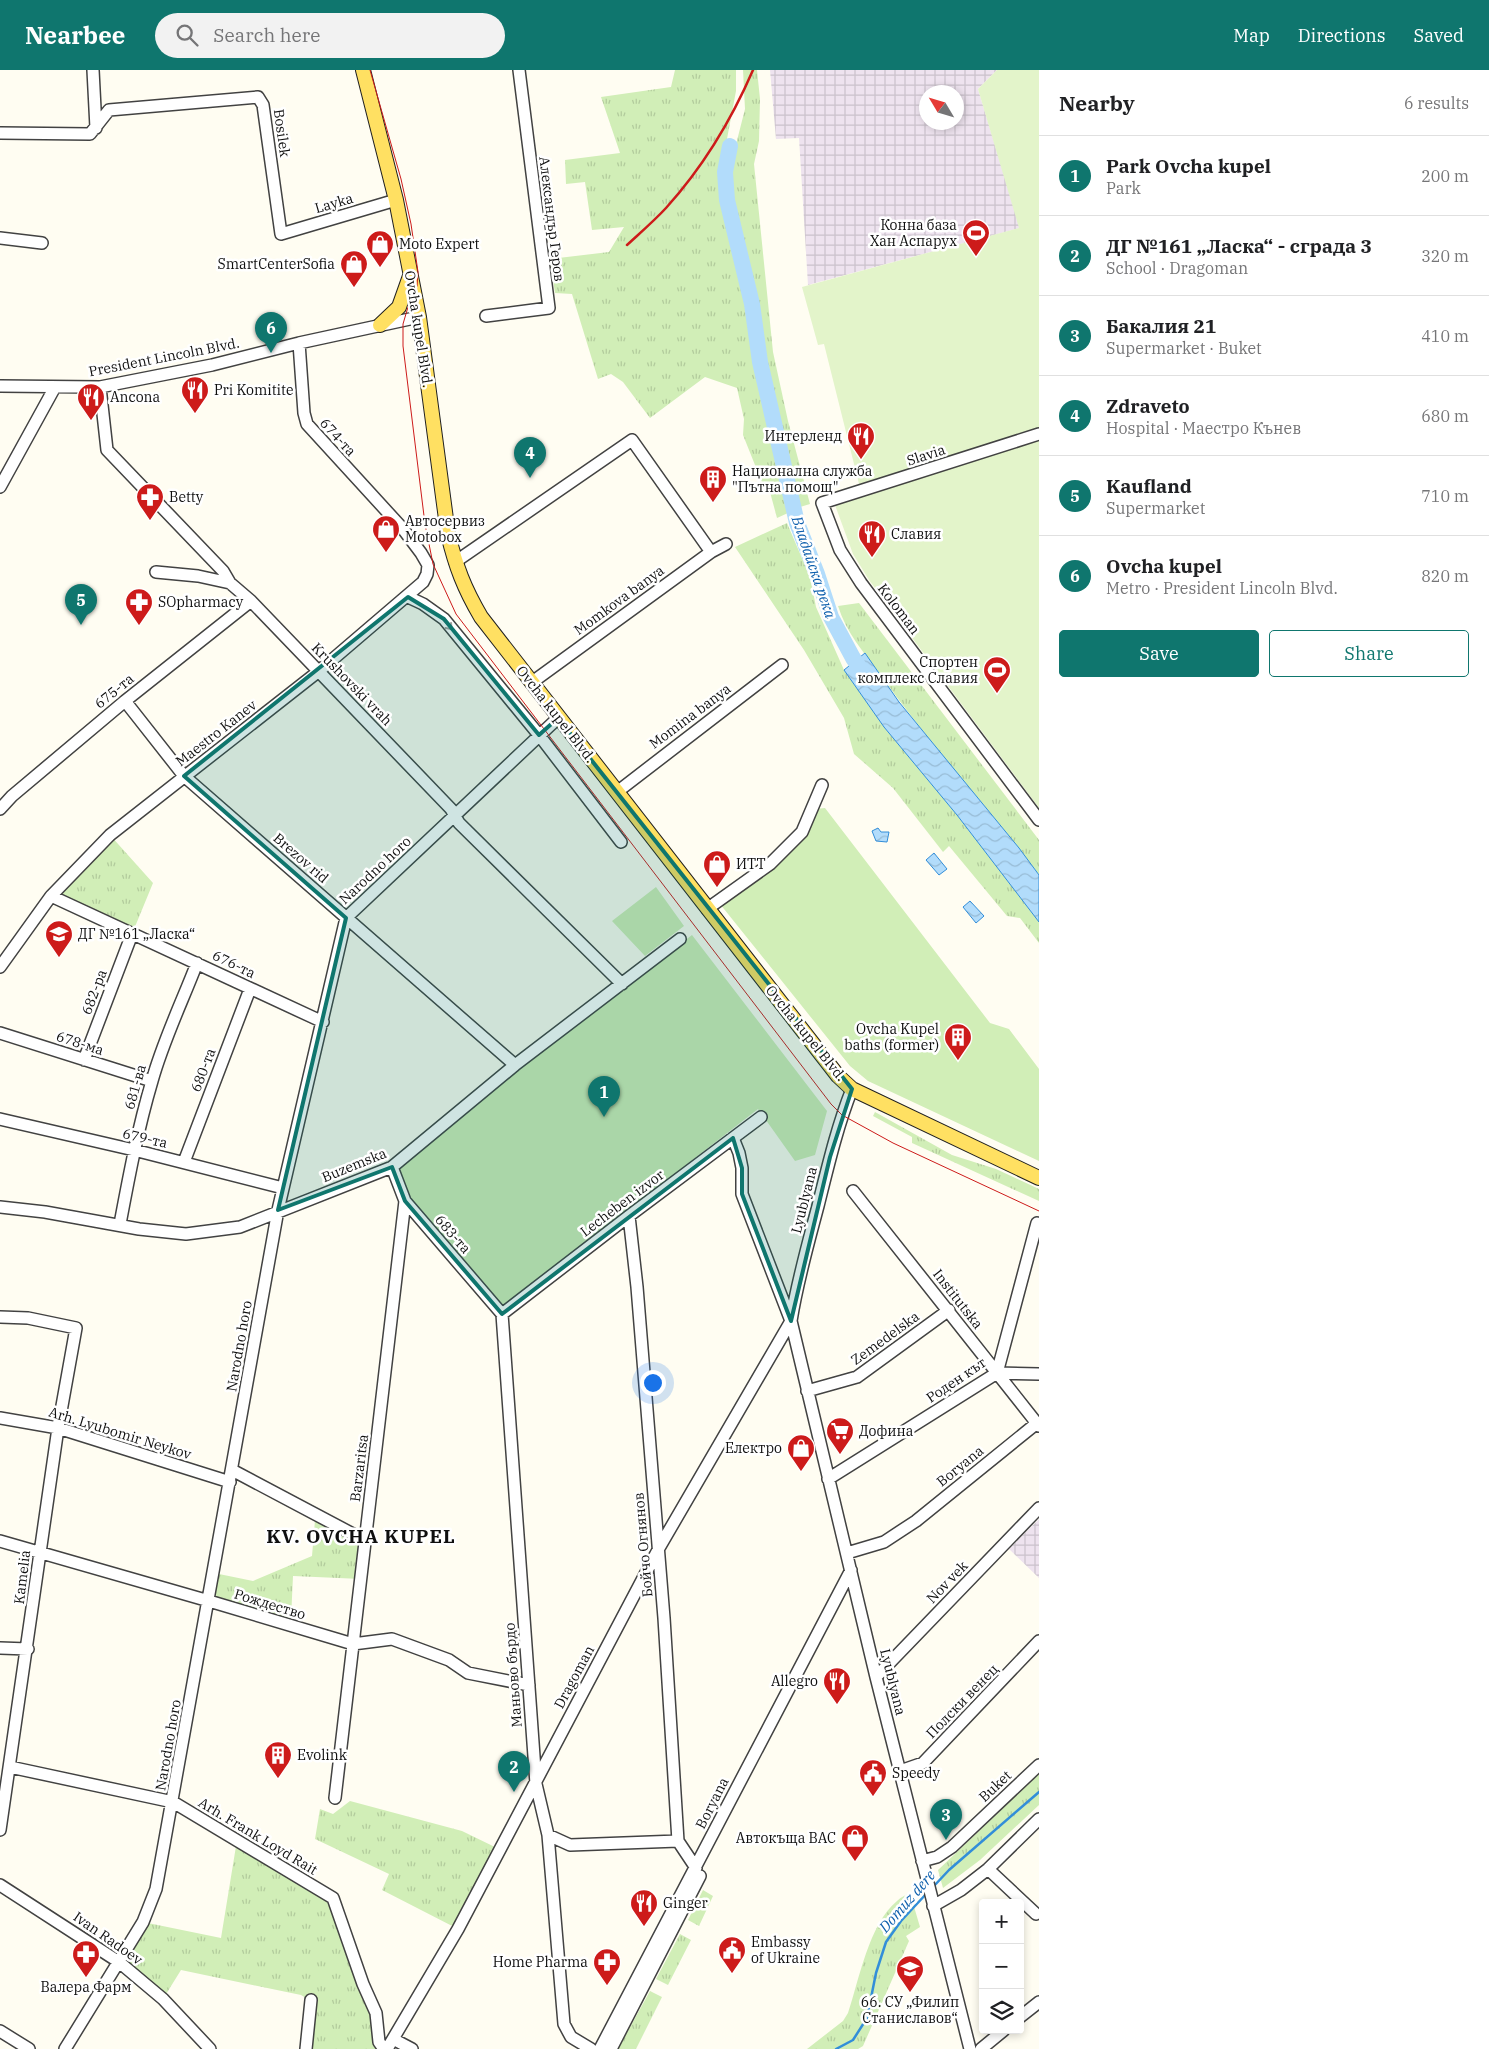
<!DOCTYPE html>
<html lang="en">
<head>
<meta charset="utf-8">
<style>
	:root { --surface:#fff; --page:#f2f2f2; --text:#202124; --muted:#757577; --line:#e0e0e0; --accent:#0f766e }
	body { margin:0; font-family:"IBM Plex Serif",serif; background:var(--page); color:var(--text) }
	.controls { position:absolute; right:15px; bottom:15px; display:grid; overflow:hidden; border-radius:5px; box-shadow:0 2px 8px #0003 }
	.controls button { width:45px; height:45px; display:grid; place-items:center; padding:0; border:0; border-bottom:1px solid var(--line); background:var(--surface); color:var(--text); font:25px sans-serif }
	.compass { position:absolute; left:919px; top:15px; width:45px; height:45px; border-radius:50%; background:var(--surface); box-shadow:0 2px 8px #0003; rotate:308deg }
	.you { position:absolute; left:652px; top:1312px; width:18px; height:18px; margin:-12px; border:4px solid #fff; border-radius:50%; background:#1a73e8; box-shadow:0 0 0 8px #1a73e833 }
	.badge { display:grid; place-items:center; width:32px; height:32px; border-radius:50%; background:var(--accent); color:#fff; font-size:16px; font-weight:700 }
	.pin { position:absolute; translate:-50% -41px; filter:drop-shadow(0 1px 2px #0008) }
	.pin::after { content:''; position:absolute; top:26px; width:18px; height:15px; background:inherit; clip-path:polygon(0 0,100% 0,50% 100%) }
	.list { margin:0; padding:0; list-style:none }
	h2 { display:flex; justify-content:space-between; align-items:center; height:65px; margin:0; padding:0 20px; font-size:21px }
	h2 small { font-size:16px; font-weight:400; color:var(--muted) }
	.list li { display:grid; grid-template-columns:32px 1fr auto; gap:15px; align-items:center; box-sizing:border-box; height:80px; padding:0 20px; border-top:1px solid var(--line) }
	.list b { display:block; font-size:19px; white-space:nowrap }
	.list p { margin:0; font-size:16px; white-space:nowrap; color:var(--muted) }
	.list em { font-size:16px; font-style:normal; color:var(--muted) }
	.actions { display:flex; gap:10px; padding:15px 20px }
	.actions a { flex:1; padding:11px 0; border:1px solid var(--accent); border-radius:5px; text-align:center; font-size:18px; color:var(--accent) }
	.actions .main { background:var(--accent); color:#fff }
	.icon { flex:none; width:28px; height:28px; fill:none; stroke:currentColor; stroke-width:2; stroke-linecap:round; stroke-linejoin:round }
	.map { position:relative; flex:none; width:1039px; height:1979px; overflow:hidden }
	header { display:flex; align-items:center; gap:30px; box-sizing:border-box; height:70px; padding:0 25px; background:var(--accent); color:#fff }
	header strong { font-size:24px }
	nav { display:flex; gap:28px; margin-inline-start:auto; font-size:18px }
	.search { width:350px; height:45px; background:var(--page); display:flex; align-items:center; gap:12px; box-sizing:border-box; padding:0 18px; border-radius:28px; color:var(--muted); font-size:19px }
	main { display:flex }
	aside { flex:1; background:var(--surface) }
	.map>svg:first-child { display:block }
</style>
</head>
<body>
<header>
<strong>Nearbee</strong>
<div class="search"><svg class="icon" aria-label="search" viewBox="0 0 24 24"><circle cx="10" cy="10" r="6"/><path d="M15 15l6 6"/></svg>Search here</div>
<nav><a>Map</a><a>Directions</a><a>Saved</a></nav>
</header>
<main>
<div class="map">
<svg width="1039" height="1979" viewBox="0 0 1039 1979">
	<defs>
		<pattern id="industrial-grid" width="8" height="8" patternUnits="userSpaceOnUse" patternTransform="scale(1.25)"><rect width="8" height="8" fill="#eee3ef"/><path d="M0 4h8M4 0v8" fill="none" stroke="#cbc2cc"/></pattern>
		<pattern id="grass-tufts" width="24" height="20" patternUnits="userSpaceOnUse" patternTransform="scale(1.25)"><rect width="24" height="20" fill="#d1eeb7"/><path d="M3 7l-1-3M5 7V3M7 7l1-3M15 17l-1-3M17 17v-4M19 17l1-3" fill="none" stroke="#b2cb9c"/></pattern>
		<pattern id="water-waves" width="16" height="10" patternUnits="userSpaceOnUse" patternTransform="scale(1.25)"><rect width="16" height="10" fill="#b2dcfb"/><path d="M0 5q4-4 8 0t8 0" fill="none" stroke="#98bcd6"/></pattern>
	</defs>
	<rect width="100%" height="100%" fill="#fffdf2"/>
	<path fill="url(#industrial-grid)" fill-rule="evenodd" d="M770,0H997L978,19L1020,158L808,215L799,68L776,69ZM926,22H956V52H926Z
		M1039,1449V1508L1009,1479Z"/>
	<path fill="url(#grass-tufts)" d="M675,0H736V21L720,106L724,135L743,213L756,294L788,443L777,448L770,422L765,420L743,365L744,349L737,318L705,307L650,348L623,312L611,304L598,309L572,224L555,223L550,189L609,182L624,157L592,160L585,112L566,114L565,90L620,83L601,27L671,17Z
		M743,0H757L760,29L759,71L754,94L773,282L788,351L810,434L800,437L764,282L748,191L731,125L729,102L745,39Z
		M787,453L810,507L816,537L844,600L884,657L957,745L1039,852V873L1020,848L1007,846L949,776L943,782L893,718L854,684L844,648L804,580L735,477Z
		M859,533L1039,770V805C988,736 929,674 880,604C864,583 846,562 838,536Z
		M110,765L153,813L132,864L51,826Z
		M875,1042L952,1085L996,1099L1039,1119V1131L912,1073V1067L873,1046Z
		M315,1450L365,1476L361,1509L293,1506L291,1549L215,1528L219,1504L253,1511L312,1486Z
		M1039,1704V1735L980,1790L943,1818L938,1800Z
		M350,1731L462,1761L499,1779L458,1859L382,1820L389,1804L315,1769L320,1739L333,1744Z
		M237,1770L333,1828L384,1979H306L311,1931L301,1925L181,1900L163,1929L119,1892L143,1852L221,1868Z
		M703,1820L713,1826L699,1856L688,1850Z
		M910,1823L920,1857L906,1866L909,1871L863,1976L858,1979H807L843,1951L848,1943C859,1910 869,1854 897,1831C901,1827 906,1825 910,1823Z
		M680,1864L691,1870L668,1915L656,1909Z
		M650,1921L662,1927L636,1979H618Z"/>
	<path fill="#d1eeb7" d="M825,738L990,953L1009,959L1039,999V1091L868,1011L850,996L720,834L772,796L815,739Z
		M656,817L684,856L645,886L612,851Z
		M692,865L827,1041L815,1085L795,1091L758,1039L502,1238L409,1129L397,1101L519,997Z"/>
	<path fill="#e3f4ca" d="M997,0H1039V359L859,414L824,274L818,275L802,217L1019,158L978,19Z
		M1039,370V738L869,510L853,484L835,435Z"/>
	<path fill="url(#water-waves)" stroke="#328ed9" d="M865,583L899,632L1019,778L1039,805V852L957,745L884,657L844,600Z
		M878,758L881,762H889L887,772L876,771L872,761Z
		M934,783L947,799L939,805L926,790Z
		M970,831L984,846L976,853L963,837Z"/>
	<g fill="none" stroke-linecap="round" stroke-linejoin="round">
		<path stroke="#328ed9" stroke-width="2.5" d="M933,1817L949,1800L1039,1722
			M836,1979L853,1970L867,1948L876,1903L886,1872L901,1851L927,1823"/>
		<path stroke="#b2dcfb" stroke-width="16" d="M730,76L725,102L727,130L752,234L760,292L797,453L817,504L831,547L853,588L867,609"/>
		<g stroke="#424242" stroke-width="14">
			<path id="minor" d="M93,0L96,58
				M0,63L90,64L109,40L258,27L263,35L281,164L396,130
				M0,168L42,173
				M486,246L549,238L519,0
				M0,316L100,317L212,295L299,273L419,247
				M100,317L107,380L223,501L230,513L251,531L451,739L459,753L622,914
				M1039,364L822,433L840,480L861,513L1039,750
				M0,417L55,317
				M455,492L632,370L711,482
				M156,502L198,506L230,513
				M408,527L423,534L444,549L539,665L621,772
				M531,613L711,482L726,474
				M125,631L184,706L515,995
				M617,722L782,595
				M0,739L12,726L125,631L251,531
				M51,826L323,952
				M707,839L770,794L802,762L822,715
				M0,897L51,826L110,765L319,601L423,512L427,504L428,495L421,483L403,459L307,354L304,343L299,273
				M0,963L152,1011
				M84,990L132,864
				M852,1019C837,1057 828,1096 818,1136C808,1174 797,1212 791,1251L876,1607L970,1979
				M0,1049L134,1080L283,1118
				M184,1092L250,919
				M392,1097L405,1131L502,1244
				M853,1121L1039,1356
				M0,1137L45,1142L139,1159L186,1164L240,1157L392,1097L515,995L680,869
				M629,1146L637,1217L664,1548L678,1771L696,1798
				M120,1154C129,1106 138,1058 152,1011C163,971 182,932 197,893
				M502,1244L536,1714L548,1765L564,1954L571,1967L591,1979
				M502,1244L629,1146L761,1047
				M0,1247L28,1248L76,1258L58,1358L0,1760
				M997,1303L1039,1304
				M807,1321L857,1307L949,1240
				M0,1348L58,1358L230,1412
				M232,1400L366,1471
				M828,1409L997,1303L1037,1153
				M0,1471L209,1531L353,1574L392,1569L449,1590L468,1603L529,1615
				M847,1483L884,1472L916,1451L1037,1353
				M0,1578L28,1579
				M876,1607L1039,1438
				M10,1697L173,1732L333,1828L363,1914L376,1943L379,1972L384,1979
				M900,1701L923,1693L1039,1571
				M335,1728L405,1131
				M548,1765L570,1775L678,1771
				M922,1791L937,1787L952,1777L1039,1695
				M988,1799L1036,1844
				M0,1815L119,1892L163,1929L210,1979
				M933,1836L961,1820L988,1799L1039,1749
				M1020,1947L1039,1932
				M0,1961L29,1979
				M393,1969L412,1979
				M65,1979L143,1852L156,1819L278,1140L346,848L558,648
				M306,1979L311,1930
				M387,1979L458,1859L659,1478L791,1251L742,1124V1098L739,1083L733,1068
				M600,1979L851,1500
				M611,1979L700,1806
				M981,1979L1004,1960"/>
		</g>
		<g stroke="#202020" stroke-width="16">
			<path id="major" d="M363,0L396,130L419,247L448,464C456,497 464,518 481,547L838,1006L852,1019L1039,1108
				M380,255L399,237L410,206"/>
		</g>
		<use href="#minor" stroke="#fff" stroke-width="11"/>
		<use href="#major" stroke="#ffe062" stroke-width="14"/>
		<path stroke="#cd1b1a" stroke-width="1" d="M370,0L401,109L411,154L418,202L417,216L408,237L403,254V276L425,454L433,494L456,544L831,1034L842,1045L893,1073L1039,1141"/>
		<path stroke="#cd1b1a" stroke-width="2.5" d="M627,175C640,163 654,151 666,138C703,97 731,51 753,0"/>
	</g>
	<defs><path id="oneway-shaft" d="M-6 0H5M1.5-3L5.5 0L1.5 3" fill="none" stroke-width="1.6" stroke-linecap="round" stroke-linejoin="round" transform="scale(1.25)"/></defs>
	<use stroke="#9f9f9f" href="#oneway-shaft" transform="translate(447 554) rotate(48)"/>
	<path fill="#0f766e" fill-opacity="0.2" stroke="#0f766e" stroke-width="4" stroke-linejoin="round" d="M408,527L444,549L539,665L558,648L852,1019L830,1087L791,1251L742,1124V1098L733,1068L502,1244L405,1131L392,1097L278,1140L346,848L184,706Z"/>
	<defs>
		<g id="stadium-pin" transform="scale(1.4375)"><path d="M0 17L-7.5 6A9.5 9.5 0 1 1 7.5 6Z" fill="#cd1b1a" stroke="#fff"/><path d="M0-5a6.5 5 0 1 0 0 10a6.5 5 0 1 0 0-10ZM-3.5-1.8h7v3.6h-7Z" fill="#fff"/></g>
		<g id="shop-pin" transform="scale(1.4375)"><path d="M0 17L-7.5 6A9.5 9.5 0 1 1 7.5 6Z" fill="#cd1b1a" stroke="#fff"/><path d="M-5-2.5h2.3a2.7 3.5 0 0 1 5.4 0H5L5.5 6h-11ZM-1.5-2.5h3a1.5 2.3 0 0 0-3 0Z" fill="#fff"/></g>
		<g id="restaurant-pin" transform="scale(1.4375)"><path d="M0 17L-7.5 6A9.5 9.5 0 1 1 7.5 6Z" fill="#cd1b1a" stroke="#fff"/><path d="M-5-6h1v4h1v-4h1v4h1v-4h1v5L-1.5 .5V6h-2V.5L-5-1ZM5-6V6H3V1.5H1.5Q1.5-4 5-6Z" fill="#fff"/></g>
		<g id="building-pin" transform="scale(1.4375)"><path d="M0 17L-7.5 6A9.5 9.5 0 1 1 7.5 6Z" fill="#cd1b1a" stroke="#fff"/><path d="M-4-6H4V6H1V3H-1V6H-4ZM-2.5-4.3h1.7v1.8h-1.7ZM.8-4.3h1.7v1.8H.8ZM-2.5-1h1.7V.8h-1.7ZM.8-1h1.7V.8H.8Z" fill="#fff"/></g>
		<g id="pharmacy-pin" transform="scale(1.4375)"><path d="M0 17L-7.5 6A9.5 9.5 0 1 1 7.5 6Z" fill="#cd1b1a" stroke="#fff"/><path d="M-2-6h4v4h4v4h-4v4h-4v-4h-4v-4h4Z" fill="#fff"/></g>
		<g id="school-pin" transform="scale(1.4375)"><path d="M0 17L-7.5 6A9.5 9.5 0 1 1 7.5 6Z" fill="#cd1b1a" stroke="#fff"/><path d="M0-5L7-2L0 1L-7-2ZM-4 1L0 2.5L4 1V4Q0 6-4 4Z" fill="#fff"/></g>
		<g id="supermarket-pin" transform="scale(1.4375)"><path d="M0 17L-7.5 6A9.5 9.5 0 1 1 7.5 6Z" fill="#cd1b1a" stroke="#fff"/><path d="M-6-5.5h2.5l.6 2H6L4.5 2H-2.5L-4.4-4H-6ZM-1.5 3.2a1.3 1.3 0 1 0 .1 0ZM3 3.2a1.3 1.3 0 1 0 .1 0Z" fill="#fff"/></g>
		<g id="civic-pin" transform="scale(1.4375)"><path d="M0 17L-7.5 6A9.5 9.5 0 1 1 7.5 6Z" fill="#cd1b1a" stroke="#fff"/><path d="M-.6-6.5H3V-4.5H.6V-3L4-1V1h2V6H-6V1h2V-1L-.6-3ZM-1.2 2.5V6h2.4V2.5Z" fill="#fff"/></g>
	</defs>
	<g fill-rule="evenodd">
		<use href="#stadium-pin" x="976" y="163"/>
		<use href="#shop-pin" x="380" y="174"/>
		<use href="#shop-pin" x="354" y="194"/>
		<use href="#restaurant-pin" x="195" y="320"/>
		<use href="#restaurant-pin" x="91" y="327"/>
		<use href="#restaurant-pin" x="861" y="366"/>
		<use href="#building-pin" x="713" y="409"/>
		<use href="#pharmacy-pin" x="150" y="427"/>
		<use href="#shop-pin" x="386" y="459"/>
		<use href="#restaurant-pin" x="872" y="464"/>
		<use href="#pharmacy-pin" x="139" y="532"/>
		<use href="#stadium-pin" x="997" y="600"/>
		<use href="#shop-pin" x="717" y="794"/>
		<use href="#school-pin" x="59" y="864"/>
		<use href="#building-pin" x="958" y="967"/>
		<use href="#supermarket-pin" x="840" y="1361"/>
		<use href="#shop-pin" x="801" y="1378"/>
		<use href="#restaurant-pin" x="837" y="1611"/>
		<use href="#building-pin" x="278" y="1685"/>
		<use href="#civic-pin" x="873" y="1703"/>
		<use href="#shop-pin" x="855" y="1768"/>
		<use href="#restaurant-pin" x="644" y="1833"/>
		<use href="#civic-pin" x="732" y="1880"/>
		<use href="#pharmacy-pin" x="86" y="1884"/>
		<use href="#pharmacy-pin" x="607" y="1892"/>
		<use href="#school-pin" x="910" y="1899"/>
	</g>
	<g text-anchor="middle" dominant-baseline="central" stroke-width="5" stroke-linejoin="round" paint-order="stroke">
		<g font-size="14" fill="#0f0f0f" stroke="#fff">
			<text transform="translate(282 63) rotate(82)">Bosilek</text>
			<text transform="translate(334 133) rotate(-16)">Layka</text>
			<text transform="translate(552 149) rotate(83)">Александър Геров</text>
			<text transform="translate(419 259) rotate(81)">Ovcha kupel Blvd.</text>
			<text transform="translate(164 287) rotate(-11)">President Lincoln Blvd.</text>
			<text transform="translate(338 367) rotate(48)">674-та</text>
			<text transform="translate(926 385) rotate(-18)">Slavia</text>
			<text transform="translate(619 530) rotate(-36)">Momkova banya</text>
			<text transform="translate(899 539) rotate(53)">Koloman</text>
			<text transform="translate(352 614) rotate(46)">Krushovski vrah</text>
			<text transform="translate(114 621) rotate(-39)">675-та</text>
			<text transform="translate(556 644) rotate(52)">Ovcha kupel Blvd.</text>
			<text transform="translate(690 646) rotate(-37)">Momina banya</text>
			<text transform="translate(216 663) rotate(-38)">Maestro Kanev</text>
			<text transform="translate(301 788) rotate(41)">Brezov rid</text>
			<text transform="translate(375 800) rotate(-43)">Narodno horo</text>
			<text transform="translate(234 894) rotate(26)">676-та</text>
			<text transform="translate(94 922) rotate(-69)">682-ра</text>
			<text transform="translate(806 963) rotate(51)">Ovcha kupel Blvd.</text>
			<text transform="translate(80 973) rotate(18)">678-ма</text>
			<text transform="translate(203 1000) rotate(-69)">680-та</text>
			<text transform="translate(135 1017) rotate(-74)">681-ва</text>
			<text transform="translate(145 1068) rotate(13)">679-та</text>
			<text transform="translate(354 1095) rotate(-22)">Buzemska</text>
			<text transform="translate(804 1130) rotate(-76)">Lyublyana</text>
			<text transform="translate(622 1133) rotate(-37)">Lecheben izvor</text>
			<text transform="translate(453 1164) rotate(49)">683-та</text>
			<text transform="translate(958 1229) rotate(52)">Institutska</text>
			<text transform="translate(885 1268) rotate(-36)">Zemedelska</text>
			<text transform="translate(239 1276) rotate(-80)">Narodno horo</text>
			<text transform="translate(956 1310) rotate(-34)">Роден кът</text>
			<text transform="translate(120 1363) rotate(17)">Arh. Lyubomir Neykov</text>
			<text transform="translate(960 1396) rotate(-39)">Boryana</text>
			<text transform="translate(359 1398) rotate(-83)">Barzaritsa</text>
			<text transform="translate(643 1475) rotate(-95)">Бойчо Огнянов</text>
			<text transform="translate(22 1507) rotate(-83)">Kamelia</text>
			<text transform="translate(947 1512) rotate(-46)">Nov vek</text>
			<text transform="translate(270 1534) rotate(17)">Рождество</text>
			<text transform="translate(513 1605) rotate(-94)">Маньово бърдо</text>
			<text transform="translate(574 1607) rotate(-62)">Dragoman</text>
			<text transform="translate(893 1612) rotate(76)">Lyublyana</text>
			<text transform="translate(962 1631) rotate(-46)">Полски венец</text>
			<text transform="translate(168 1675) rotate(-80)">Narodno horo</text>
			<text transform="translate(995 1716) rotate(-43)">Buket</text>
			<text transform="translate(712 1733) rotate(-63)">Boryana</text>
			<text transform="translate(258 1766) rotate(31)">Arh. Frank Loyd Rait</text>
			<text transform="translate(108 1868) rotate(35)">Ivan Radoev</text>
		</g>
		<g font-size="14" fill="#0f0f0f" stroke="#fff" text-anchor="start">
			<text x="957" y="155" text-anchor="end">Конна база<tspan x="957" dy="16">Хан Аспарух</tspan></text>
			<text x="399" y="174">Moto Expert</text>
			<text x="335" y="194" text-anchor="end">SmartCenterSofia</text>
			<text x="214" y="320">Pri Komitite</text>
			<text x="110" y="327">Ancona</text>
			<text x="842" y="366" text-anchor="end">Интерленд</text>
			<text x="732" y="401">Национална служба<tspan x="732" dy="16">"Пътна помощ"</tspan></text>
			<text x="169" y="427">Betty</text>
			<text x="405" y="451">Автосервиз<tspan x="405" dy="16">Motobox</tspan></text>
			<text x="891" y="464">Славия</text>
			<text x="158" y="532">SOpharmacy</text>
			<text x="978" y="592" text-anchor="end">Спортен<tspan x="978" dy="16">комплекс Славия</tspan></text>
			<text x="736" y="794">ИТТ</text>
			<text x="78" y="864">ДГ №161 „Ласка“</text>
			<text x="939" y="959" text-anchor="end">Ovcha Kupel<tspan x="939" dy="16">baths (former)</tspan></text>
			<text x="859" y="1361">Дофина</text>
			<text x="782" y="1378" text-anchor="end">Електро</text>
			<text x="818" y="1611" text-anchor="end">Allegro</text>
			<text x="297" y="1685">Evolink</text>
			<text x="892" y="1703">Speedy</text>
			<text x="836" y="1768" text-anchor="end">Автокъща ВАС</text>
			<text x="663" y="1833">Ginger</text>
			<text x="751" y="1872">Embassy<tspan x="751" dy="16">of Ukraine</tspan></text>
			<text x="588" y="1892" text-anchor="end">Home Pharma</text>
			<text x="86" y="1917" text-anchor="middle">Валера Фарм</text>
			<text x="910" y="1932" text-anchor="middle">66. СУ „Филип<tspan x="910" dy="16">Станиславов“</tspan></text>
		</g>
		<g font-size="15" font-style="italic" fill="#0d5fad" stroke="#fff">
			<text transform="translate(814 497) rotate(71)">Владайска река</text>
			<text transform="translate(907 1831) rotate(-49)">Domuz dere</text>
		</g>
		<g font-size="19" font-weight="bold" letter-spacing="1" fill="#0f0f0f" stroke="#fff">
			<text x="361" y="1466">KV. OVCHA KUPEL</text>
		</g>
	</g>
</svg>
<div class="controls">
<button>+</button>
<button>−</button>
<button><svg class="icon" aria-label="layers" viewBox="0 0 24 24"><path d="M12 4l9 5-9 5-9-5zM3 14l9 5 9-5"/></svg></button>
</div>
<svg class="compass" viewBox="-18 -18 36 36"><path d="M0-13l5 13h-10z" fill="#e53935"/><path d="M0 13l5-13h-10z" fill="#757577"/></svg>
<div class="you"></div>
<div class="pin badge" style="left:604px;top:1047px">1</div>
<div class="pin badge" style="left:514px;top:1722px">2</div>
<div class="pin badge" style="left:946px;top:1770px">3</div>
<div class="pin badge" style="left:530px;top:408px">4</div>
<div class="pin badge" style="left:81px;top:555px">5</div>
<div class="pin badge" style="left:271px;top:283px">6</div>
</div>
<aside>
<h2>Nearby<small>6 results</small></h2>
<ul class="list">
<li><span class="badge">1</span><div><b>Park Ovcha kupel</b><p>Park</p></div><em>200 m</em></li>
<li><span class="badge">2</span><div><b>ДГ №161 „Ласка“ - сграда 3</b><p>School · Dragoman</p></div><em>320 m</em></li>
<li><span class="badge">3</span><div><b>Бакалия 21</b><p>Supermarket · Buket</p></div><em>410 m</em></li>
<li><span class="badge">4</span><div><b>Zdraveto</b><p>Hospital · Маестро Кънев</p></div><em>680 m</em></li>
<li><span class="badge">5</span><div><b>Kaufland</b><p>Supermarket</p></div><em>710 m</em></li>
<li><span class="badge">6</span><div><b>Ovcha kupel</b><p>Metro · President Lincoln Blvd.</p></div><em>820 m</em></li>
</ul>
<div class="actions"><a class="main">Save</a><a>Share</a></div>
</aside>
</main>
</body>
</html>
